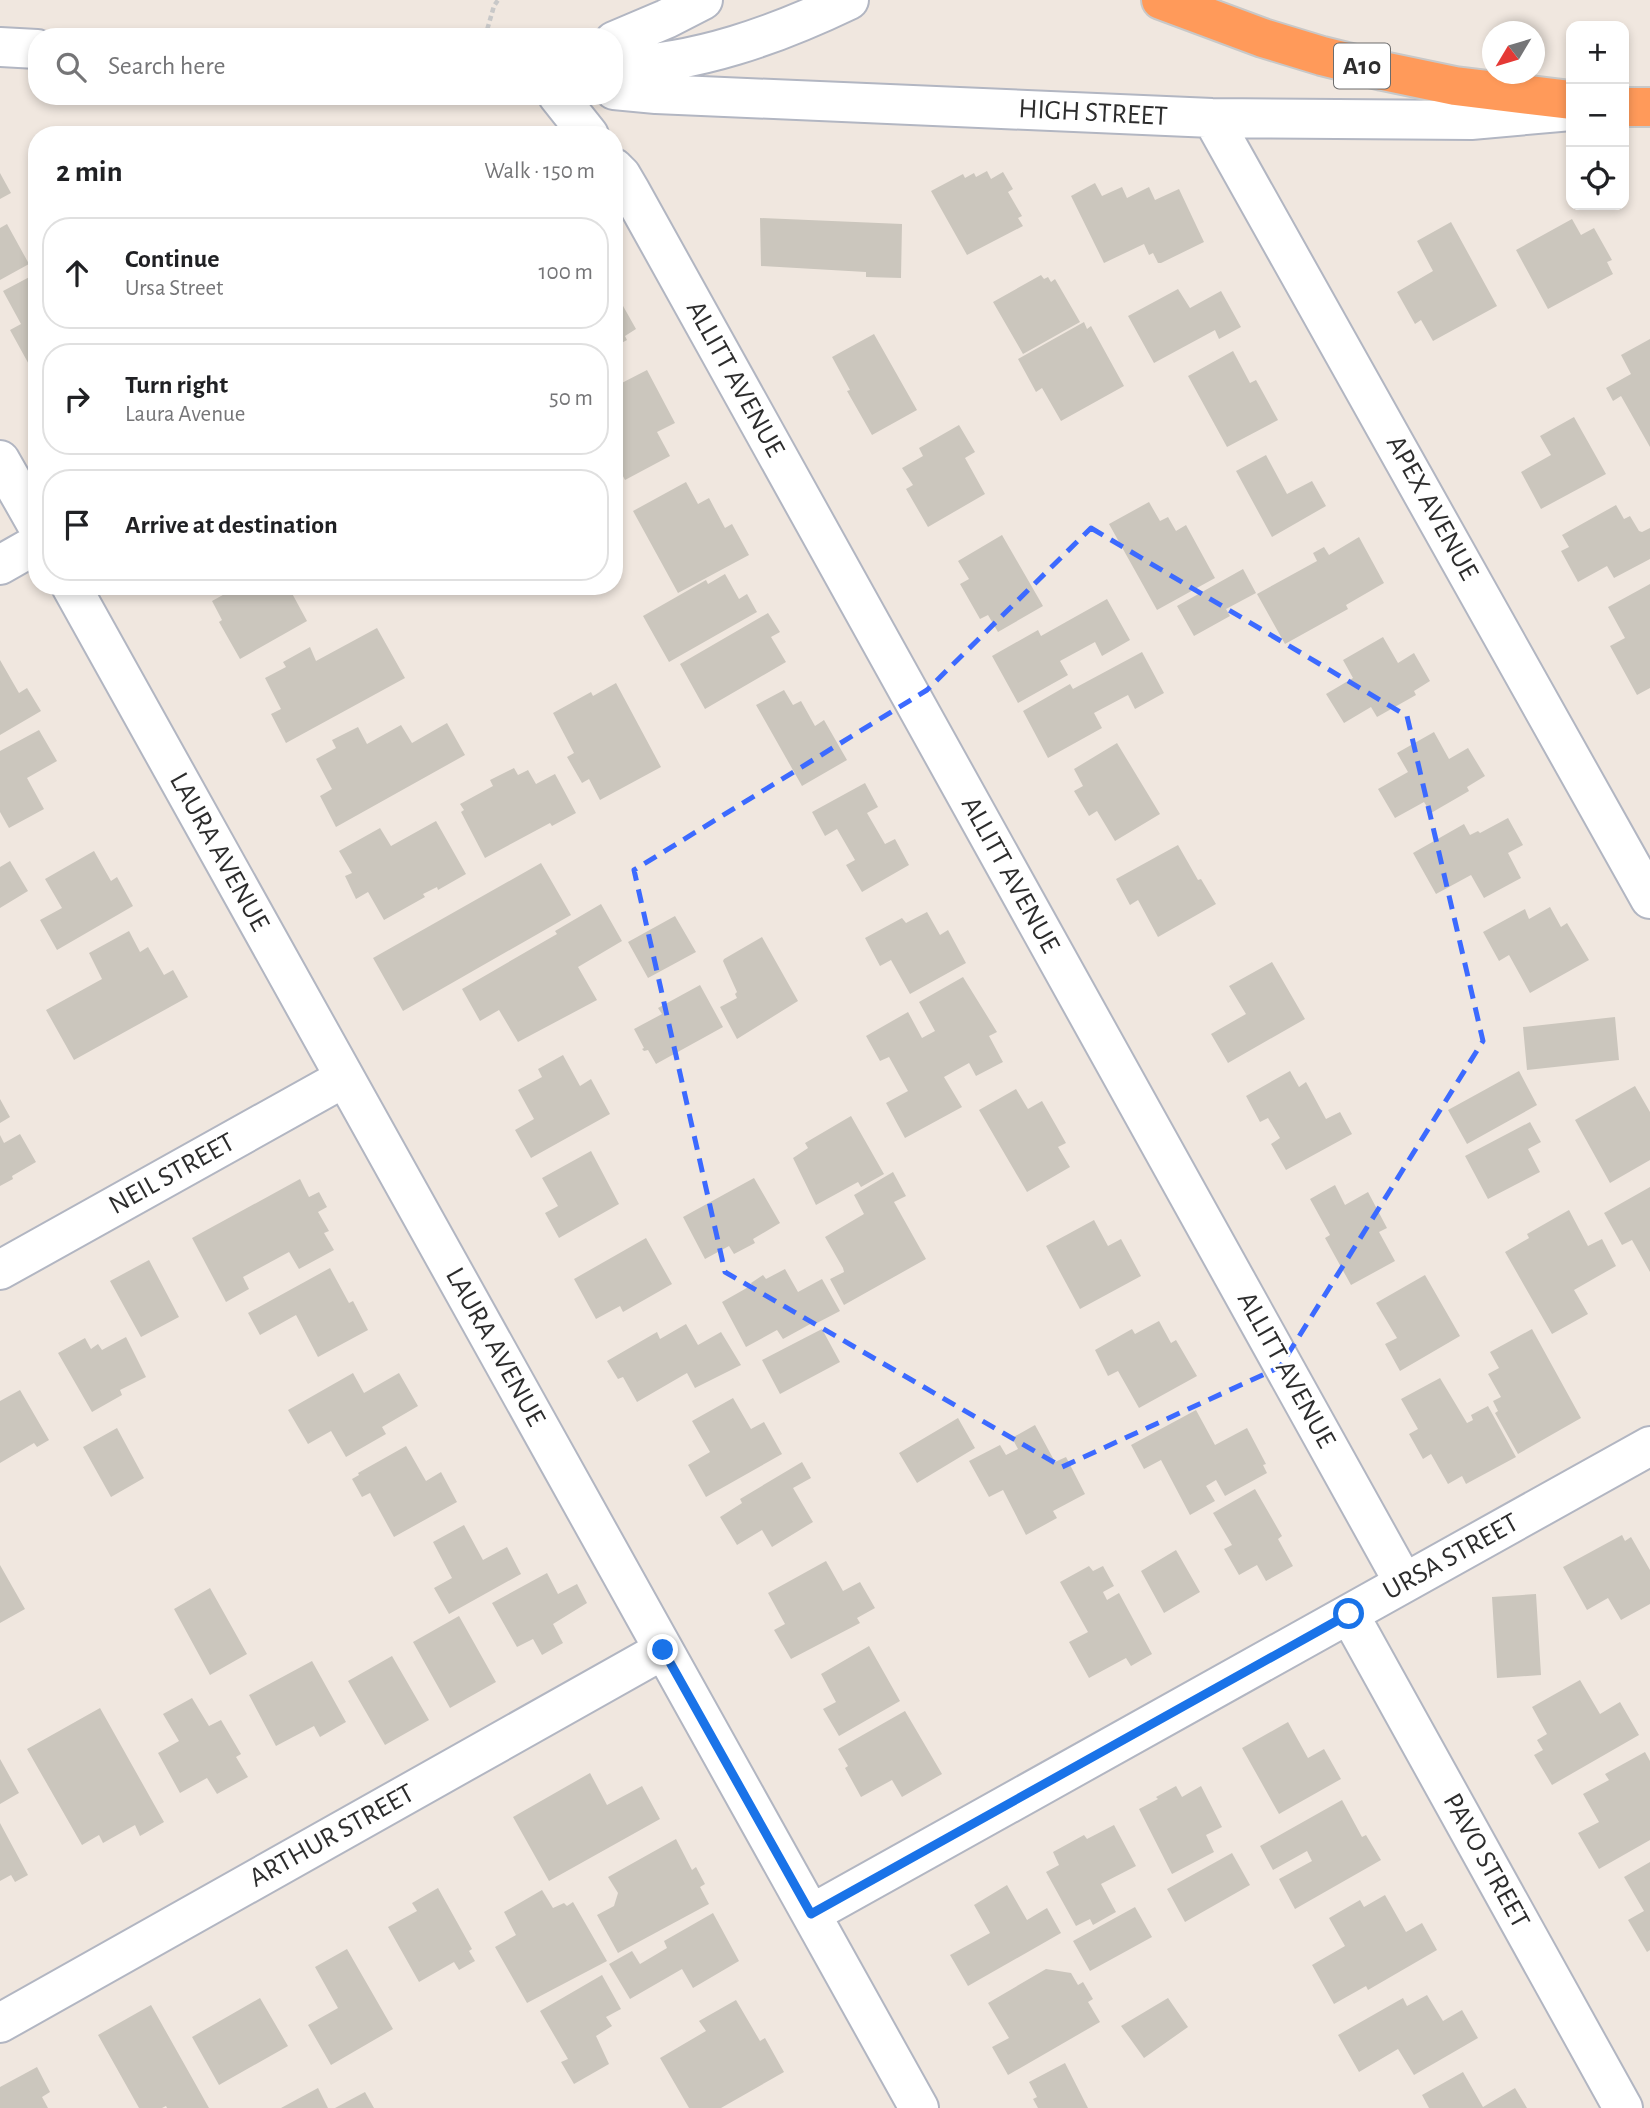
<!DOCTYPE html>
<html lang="en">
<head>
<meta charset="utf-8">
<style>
	:root { --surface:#fff; --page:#f2f2f2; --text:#202124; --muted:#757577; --line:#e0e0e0 }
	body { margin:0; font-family:"Alegreya Sans",sans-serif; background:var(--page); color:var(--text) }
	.controls { position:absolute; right:21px; top:21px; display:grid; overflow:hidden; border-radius:14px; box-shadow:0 4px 10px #0003 }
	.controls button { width:63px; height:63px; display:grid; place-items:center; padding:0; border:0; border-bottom:2px solid var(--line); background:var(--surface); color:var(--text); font:35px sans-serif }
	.compass { position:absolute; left:1482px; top:21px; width:63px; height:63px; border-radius:50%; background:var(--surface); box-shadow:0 4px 10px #0003; rotate:232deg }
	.stop { position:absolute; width:21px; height:21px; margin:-16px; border:5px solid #1a73e8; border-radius:50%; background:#fff }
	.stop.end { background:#1a73e8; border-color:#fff; box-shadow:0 2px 7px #0008 }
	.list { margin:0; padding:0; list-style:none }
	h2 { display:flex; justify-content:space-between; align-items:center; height:91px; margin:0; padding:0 28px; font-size:30px }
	h2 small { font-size:23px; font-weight:400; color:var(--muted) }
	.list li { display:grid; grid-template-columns:46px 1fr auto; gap:21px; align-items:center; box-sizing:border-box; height:112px; margin:0 14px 14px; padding:0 14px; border:2px solid var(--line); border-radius:28px }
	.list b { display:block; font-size:26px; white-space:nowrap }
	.list p { margin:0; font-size:23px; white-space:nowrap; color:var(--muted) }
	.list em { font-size:23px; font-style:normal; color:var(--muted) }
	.icon { flex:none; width:38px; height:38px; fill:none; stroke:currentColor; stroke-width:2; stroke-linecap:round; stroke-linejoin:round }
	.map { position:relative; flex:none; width:1650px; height:2108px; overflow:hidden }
	.search { position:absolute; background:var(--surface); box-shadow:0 4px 10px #0003; left:28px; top:28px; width:595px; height:77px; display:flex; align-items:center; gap:18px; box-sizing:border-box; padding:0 24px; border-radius:28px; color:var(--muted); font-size:26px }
	.panel { position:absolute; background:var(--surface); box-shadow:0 4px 10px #0003; left:28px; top:126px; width:595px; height:469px; border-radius:28px }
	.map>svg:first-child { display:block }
</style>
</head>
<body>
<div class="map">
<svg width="1650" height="2108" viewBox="0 0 1650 2108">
	<rect width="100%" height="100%" fill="#f0e7df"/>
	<path fill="#cbc6bd" d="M987,171L991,179L1003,172L1013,189L1008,192L1022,216L1018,218L1023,226L967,255L931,191L963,174L965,178L974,173L976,177Z
		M0,173L11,193L0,199Z
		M1095,183L1102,196L1122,187L1127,198L1149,187L1155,200L1179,189L1204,242L1161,263H1158L1153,253L1149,255L1144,244L1104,263L1071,196Z
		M760,218L902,224L901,278L866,277V272L761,266Z
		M1572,219L1581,235L1594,228L1612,260L1607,262L1613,274L1548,309L1516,250Z
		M1451,222L1497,306L1433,341L1421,320L1415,324L1397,292L1433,271L1417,241Z
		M7,224L29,264L0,280V228Z
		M37,273V379L10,330L21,324L3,291Z
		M1041,275L1044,279L1048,277L1051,282L1055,279L1080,322L1023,354L993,302Z
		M1178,289L1190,308L1221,291L1241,327L1219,339L1215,330L1154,363L1128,316Z
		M618,297L636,329L625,336L627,340L614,347V299Z
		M1084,322L1087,329L1091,326L1124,386L1061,421L1042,388L1036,392L1018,359Z
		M874,334L917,410L872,435L847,391L850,390L832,357Z
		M1650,339V447L1621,396L1613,401L1606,388L1631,374L1621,355Z
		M1233,351L1250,383L1256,380L1278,420L1227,447L1188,376Z
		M647,370L675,423L657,432L670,456L625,480L614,459V387Z
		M1574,417L1606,474L1541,509L1521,472L1551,455L1540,436Z
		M959,425L975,452L965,458L985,494L928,527L906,489L913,485L902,468L923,456L919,448Z
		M1266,455L1287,494L1312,481L1326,506L1272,537L1236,471Z
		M686,482L698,504L709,498L725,528L732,524L749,555L678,593L633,511Z
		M1149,502L1160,521L1168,517L1176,531L1186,525L1215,578L1157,610L1109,524Z
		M1616,505L1624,519L1630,516L1639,531L1642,532L1650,528V559L1614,578L1607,566L1578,582L1561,551L1569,547L1562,535Z
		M1002,535L1043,606L998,632L988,615L980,619L960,584L969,579L958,561Z
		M1359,537L1384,583L1346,605L1348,609L1285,644L1257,594L1317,561L1313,553L1324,547L1329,555Z
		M1243,569L1256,593L1226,609L1230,616L1194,636L1177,606Z
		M725,574L739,599L747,594L757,612L669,662L643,616L706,580L708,584Z
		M1650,584V688L1637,695L1610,646L1625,638L1608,607Z
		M239,586H288L307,621L240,659L219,622L222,620L212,601Z
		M1107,599L1130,640L1102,656L1095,642L1060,661L1068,675L1018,703L992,656L1038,630L1041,636Z
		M768,613L780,632L771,637L786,662L705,709L680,664Z
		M377,628L405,678L286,743L271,714L281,709L265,678L286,667L283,662L310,647L316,661Z
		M1383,637L1398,663L1414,653L1430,681L1414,691L1416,695L1377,717L1371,707L1344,723L1326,694L1353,678L1343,660Z
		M1142,652L1164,693L1135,709L1128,695L1094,713L1102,728L1048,758L1023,711L1070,684L1073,689Z
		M0,660L19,693L27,688L41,711L0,735Z
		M616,683L661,767L600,800L589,779L582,783L567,757L574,753L553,713L591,692L593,696Z
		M784,690L793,705L801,701L815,726L824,720L847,760L802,786L756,705Z
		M447,723L465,755L336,827L320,796L332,789L316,759L336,748L332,740L358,727L367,744L401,725L412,743Z
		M39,730L57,761L27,778L44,809L9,828L0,812V751Z
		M1434,732L1449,759L1468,748L1485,776L1467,787L1469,791L1431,813L1424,802L1395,818L1378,789L1408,772L1397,753Z
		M1117,743L1160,814L1115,841L1097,811L1089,816L1074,791L1083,786L1074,769Z
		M514,768L518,775L528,770L536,784L555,774L576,813L552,826L550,823L485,858L461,812L464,810L460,804L493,786L490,780Z
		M865,783L878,807L867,813L885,844L895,839L909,865L862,892L846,865L855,860L837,829L825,836L812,812Z
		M1508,818L1523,845L1508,853L1521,878L1484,898L1471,875L1436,894L1413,853L1464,824L1470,835L1478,831L1480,833Z
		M436,821L466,874L438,890L437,887L423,894L425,897L384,920L368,892L356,899L345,876L352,873L339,851L380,828L391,846Z
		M1178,845L1198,880L1201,879L1216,904L1158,937L1138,900L1130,905L1116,879Z
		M94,851L111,881L117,877L133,906L57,950L40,920L62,908L45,879Z
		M10,861L28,891L0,908V867Z
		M541,863L571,915L403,1011L373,958Z
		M601,904L622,941L578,967L597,1000L518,1042L499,1010L480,1021L462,989L557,934L555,931Z
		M1550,907L1561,927L1567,923L1589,960L1530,993L1509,955L1499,961L1483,932L1525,909L1529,919Z
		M927,912L940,935L948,930L966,963L910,994L891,960L880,966L865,938L902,918L906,923Z
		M675,916L696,952L648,978L628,942Z
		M129,931L140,952L148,947L164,975L173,970L188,997L74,1060L46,1010L102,979L89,953Z
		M762,937L798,1001L737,1039L720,1007L737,998L735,994L737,992L723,961L724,959Z
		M1272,962L1305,1019L1228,1063L1211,1034L1246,1014L1229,986Z
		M963,977L997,1032L989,1036L1003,1062L976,1076L969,1063L944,1077L962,1107L905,1138L886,1103L908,1091L889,1057L880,1061L866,1036L908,1012L922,1038L935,1031L919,1002Z
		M700,985L723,1027L656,1064L648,1050L644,1051L642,1049L644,1048L634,1029L662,1014L658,1008Z
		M1615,1017L1619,1060L1527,1070L1523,1027Z
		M563,1055L580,1086L591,1079L610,1114L531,1158L515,1130L534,1119L518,1090L542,1077L538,1069Z
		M1290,1071L1299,1087L1306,1082L1326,1119L1340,1112L1352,1134L1286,1170L1271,1144L1280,1138L1268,1118L1260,1122L1246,1096Z
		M1519,1071L1537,1105L1467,1144L1448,1110Z
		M1635,1086L1650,1112V1160L1610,1183L1575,1120Z
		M1016,1089L1028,1109L1042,1101L1066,1143L1058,1147L1070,1167L1027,1192L979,1110Z
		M0,1099L10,1117L0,1123Z
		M851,1116L884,1174L861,1187L858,1182L816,1205L793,1158L808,1148L805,1143Z
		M1530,1122L1541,1142L1528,1149L1540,1172L1488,1199L1465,1156Z
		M20,1134L36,1162L12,1176L13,1179L0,1186V1135L4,1143Z
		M591,1151L619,1204L559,1238L545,1213L558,1206L542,1178Z
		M893,1172L906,1196L894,1202L926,1259L844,1305L830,1279L844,1272L843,1268L825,1237L864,1214L854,1195Z
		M754,1178L780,1223L753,1239L755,1243L734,1254L729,1246L705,1259L683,1217Z
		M300,1179L309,1197L319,1192L327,1207L318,1212L329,1231L324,1233L334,1250L299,1269L289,1252L243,1277L249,1289L226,1302L192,1238Z
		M1335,1185L1345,1205L1368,1192L1387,1228L1379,1232L1395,1261L1351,1285L1325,1238L1330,1235L1310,1199Z
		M1650,1187V1272L1632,1240L1622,1245L1604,1213Z
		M1569,1210L1588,1246L1602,1239L1616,1266L1574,1290L1588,1314L1552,1334L1505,1252L1529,1238L1527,1234Z
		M1094,1220L1108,1246L1121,1239L1141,1276L1080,1309L1046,1246Z
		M646,1238L672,1284L623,1312L620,1306L596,1319L574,1279Z
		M149,1260L179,1317L141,1337L110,1281Z
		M330,1268L349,1303L353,1301L368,1330L318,1357L296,1315L260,1335L248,1313Z
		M785,1269L798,1292L822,1279L840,1311L815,1324L814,1322L783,1339L777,1330L746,1347L722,1302L752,1285L751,1283L763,1275L766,1279Z
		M1425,1275L1460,1336L1400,1371L1385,1344L1397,1338L1376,1303Z
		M1159,1321L1171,1343L1176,1340L1197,1376L1139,1408L1118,1371L1108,1376L1095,1350L1132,1329L1135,1334Z
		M686,1324L698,1345L721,1332L741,1365L695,1388L687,1373L637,1402L623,1377L618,1379L607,1361L657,1332L660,1339Z
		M822,1329L840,1362L780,1394L762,1360Z
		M1532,1329L1581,1418L1518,1454L1495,1413L1498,1411L1493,1401L1501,1397L1488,1374L1499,1368L1490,1352Z
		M126,1337L146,1377L120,1390L122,1395L92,1412L58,1353L85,1338L91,1349L98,1344L102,1350Z
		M353,1373L364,1393L399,1373L418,1406L382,1427L386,1434L346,1457L331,1431L308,1444L288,1410Z
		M1440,1378L1467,1423L1473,1420L1471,1415L1488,1406L1516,1457L1466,1484L1462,1476L1448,1484L1431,1454L1423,1459L1409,1434L1418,1429L1401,1399Z
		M20,1390L49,1440L37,1447L34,1443L0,1463V1401Z
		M733,1398L751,1429L764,1422L782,1454L706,1497L688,1465L710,1452L692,1421Z
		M1196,1410L1215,1445L1247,1428L1266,1464L1263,1465L1267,1473L1225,1496L1216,1480L1206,1486L1215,1501L1190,1515L1161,1460L1144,1469L1131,1445Z
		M958,1418L975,1448L917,1483L899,1453Z
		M1035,1425L1055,1462L1066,1457L1085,1494L1053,1511L1057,1518L1026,1535L1003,1490L989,1497L969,1461L1000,1445L1006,1455L1018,1449L1012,1438Z
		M117,1428L144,1478L111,1497L83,1447Z
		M406,1446L426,1481L441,1472L457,1502L394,1537L370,1493L362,1497L352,1479L359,1475L358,1473Z
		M802,1462L811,1478L793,1488L813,1522L772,1547L762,1530L737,1545L720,1517L742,1503L740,1499Z
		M1255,1489L1282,1536L1278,1539L1293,1566L1266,1581L1257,1565L1239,1575L1224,1549L1232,1545L1213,1513Z
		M464,1525L483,1560L507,1547L521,1574L449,1614L434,1588L452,1578L433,1542Z
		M1622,1535L1625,1541L1631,1537L1650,1570V1604L1621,1620L1608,1598L1587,1610L1563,1567Z
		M1176,1550L1200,1592L1164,1613L1141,1571Z
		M826,1561L843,1591L860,1582L875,1608L857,1618L860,1623L791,1659L774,1630L785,1624L768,1593Z
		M0,1565L25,1609L0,1623Z
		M1089,1566L1093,1571L1103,1566L1114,1586L1103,1592L1107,1600L1119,1593L1152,1654L1131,1666L1126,1658L1089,1678L1069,1642L1088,1632L1060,1582Z
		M547,1573L558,1594L577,1584L587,1603L553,1624L563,1643L542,1655L533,1639L517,1647L492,1603Z
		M210,1588L247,1654L210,1675L174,1609Z
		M1536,1594L1541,1675L1497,1678L1492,1597Z
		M459,1616L496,1682L450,1708L413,1642Z
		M869,1646L900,1701L839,1736L823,1709L836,1702L821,1674Z
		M392,1656L429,1720L385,1745L348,1681Z
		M312,1661L346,1722L320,1737L314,1726L276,1746L249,1695Z
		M1580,1680L1600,1714L1620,1702L1639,1735L1552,1785L1534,1755L1543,1750L1537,1740L1547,1734L1532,1707Z
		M192,1698L209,1726L221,1720L241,1754L236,1757L248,1777L217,1794L207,1778L180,1793L158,1753L179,1741L163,1714Z
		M100,1708L164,1822L140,1836L135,1825L103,1843L99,1835L82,1845L27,1749Z
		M905,1711L942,1774L902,1797L892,1780L861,1797L845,1768L848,1766L838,1749Z
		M1288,1722L1308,1758L1324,1749L1341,1779L1279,1814L1242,1748Z
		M1645,1752L1650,1761V1840L1599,1869L1578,1833L1599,1822L1583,1794L1609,1780L1605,1774Z
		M0,1759L19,1793L0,1804Z
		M590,1773L607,1805L642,1786L660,1819L549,1881L513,1817Z
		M1176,1786L1182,1797L1201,1786L1222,1827L1206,1835L1214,1852L1172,1874L1139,1809L1158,1799L1156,1797Z
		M1342,1800L1362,1837L1366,1835L1381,1860L1295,1909L1279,1879L1312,1861L1307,1851L1273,1870L1260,1846Z
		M0,1823L28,1875L15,1882L11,1875L0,1881Z
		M1114,1825L1136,1866L1101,1884L1116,1912L1093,1925L1090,1919L1076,1926L1046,1872L1059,1865L1053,1852L1084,1835L1087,1839Z
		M676,1839L692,1870L696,1867L705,1884L700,1887L709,1904L618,1953L597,1915L614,1906L618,1893L608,1877Z
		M1232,1853L1250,1885L1185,1922L1167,1889Z
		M1650,1862V1950L1647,1952L1628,1920L1644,1911L1624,1877Z
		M1007,1885L1027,1920L1047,1908L1061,1933L968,1986L950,1955L990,1933L974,1905Z
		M438,1888L472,1949L469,1951L475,1961L459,1970L454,1962L419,1982L388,1927L417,1911L412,1903Z
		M542,1890L553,1908L564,1903L567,1906L573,1902L607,1961L527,2003L495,1947L516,1935L504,1912Z
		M1385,1895L1406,1932L1422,1923L1437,1950L1368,1990L1366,1986L1334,2004L1312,1965L1345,1946L1329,1918L1360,1900L1364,1907Z
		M1135,1907L1152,1937L1090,1971L1073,1941Z
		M713,1913L739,1961L693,1988L682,1969L630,1999L609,1964L632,1951L640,1964L667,1948L664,1941Z
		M347,1949L393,2029L331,2065L308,2025L338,2008L315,1967Z
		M1046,1969L1071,1973L1078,1985L1083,1982L1093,1999L1088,2002L1100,2022L1008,2075L992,2047L1009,2038L988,2003Z
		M602,1975L621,2009L606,2017L612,2026L596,2036L609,2064L574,2084L561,2062L568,2059L540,2011Z
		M1427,1995L1443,2021L1462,2010L1478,2038L1414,2075L1398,2049L1359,2072L1338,2035L1403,1998L1407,2006Z
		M260,1998L288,2046L219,2085L192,2037Z
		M1168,1998L1188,2027L1144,2058L1121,2026Z
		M736,2000L760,2041L765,2038L784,2072L721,2108H689L660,2058L706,2031L699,2021Z
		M151,2005L209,2108H167L166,2106L162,2108H139L98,2035Z
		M1065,2063L1088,2108H1038L1033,2099L1037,2097L1029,2082Z
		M37,2067L50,2092L42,2097L48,2108H0V2087Z
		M1463,2072L1483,2107L1515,2088L1527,2108H1429L1422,2095Z
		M318,2088L328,2108H281Z
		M365,2092L374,2108H335Z"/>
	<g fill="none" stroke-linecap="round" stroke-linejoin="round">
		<g stroke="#b2b6c2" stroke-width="42">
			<path id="minor" d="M614,41L666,19L703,0
				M0,47L37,49
				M614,66C696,64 776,35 849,0
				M614,90L656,94L1212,118L1471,120L1571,111
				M558,96L589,135
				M1212,118L1650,899
				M614,168L621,175L631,192L1404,1583
				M0,460L37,525
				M0,565L37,544
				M71,586L919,2108
				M0,1270L344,1078
				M1349,1614L1623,2108
				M811,1914L1650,1446
				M0,2023L663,1650"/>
		</g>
		<g stroke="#c8c8c8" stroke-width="42">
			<path id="highway" d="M1161,0L1263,38L1322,56L1383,71L1455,86L1571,100
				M1624,107H1650"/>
		</g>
		<path stroke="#c8c8c8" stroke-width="4.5" stroke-dasharray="5 3.5" stroke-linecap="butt" d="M485,37L494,6L498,0"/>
		<use href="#minor" stroke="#fff" stroke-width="38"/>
		<use href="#highway" stroke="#ff9a5a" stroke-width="38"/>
	</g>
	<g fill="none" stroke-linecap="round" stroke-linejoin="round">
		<path stroke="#1a73e8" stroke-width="9" d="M663,1650L811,1914L1349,1614"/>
	</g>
	<path fill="none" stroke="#3c6aff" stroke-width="5" stroke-dasharray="14 9" stroke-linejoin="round" d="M1091,528L1407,716L1483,1041L1280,1367L1062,1467L725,1272L634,870L927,690Z"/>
	<g text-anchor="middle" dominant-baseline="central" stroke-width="5" stroke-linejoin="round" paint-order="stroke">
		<rect fill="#fff" stroke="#6c6c6c" stroke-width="2" x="1334" y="43.5" width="56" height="45" rx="5"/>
		<g font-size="26" font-weight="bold" fill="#2d2d2d">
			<text x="1362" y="66">A10</text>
		</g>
		<g font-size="28" fill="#2d2d2d" stroke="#fff">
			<text transform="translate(1093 113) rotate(3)">HIGH STREET</text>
			<text transform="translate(735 379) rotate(61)">ALLITT AVENUE</text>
			<text transform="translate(1432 508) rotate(61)">APEX AVENUE</text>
			<text transform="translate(219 852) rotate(61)">LAURA AVENUE</text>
			<text transform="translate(1010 875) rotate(61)">ALLITT AVENUE</text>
			<text transform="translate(172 1174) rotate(-29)">NEIL STREET</text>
			<text transform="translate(495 1347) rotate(61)">LAURA AVENUE</text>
			<text transform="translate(1286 1370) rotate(61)">ALLITT AVENUE</text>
			<text transform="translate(1451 1557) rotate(-29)">URSA STREET</text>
			<text transform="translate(332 1836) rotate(-29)">ARTHUR STREET</text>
			<text transform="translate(1486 1861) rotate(61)">PAVO STREET</text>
		</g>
	</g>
</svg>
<div class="controls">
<button>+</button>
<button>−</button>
<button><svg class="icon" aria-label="locate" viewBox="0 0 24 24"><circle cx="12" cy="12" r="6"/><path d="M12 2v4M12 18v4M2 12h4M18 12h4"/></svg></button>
</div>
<svg class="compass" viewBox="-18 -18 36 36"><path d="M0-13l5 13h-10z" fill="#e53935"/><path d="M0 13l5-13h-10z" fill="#757577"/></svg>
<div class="stop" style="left:1349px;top:1614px"></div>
<div class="stop end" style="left:663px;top:1650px"></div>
<div class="search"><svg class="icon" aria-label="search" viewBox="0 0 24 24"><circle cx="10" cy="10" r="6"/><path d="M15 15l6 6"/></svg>Search here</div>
<section class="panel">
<h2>2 min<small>Walk · 150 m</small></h2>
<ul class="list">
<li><svg class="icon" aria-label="ahead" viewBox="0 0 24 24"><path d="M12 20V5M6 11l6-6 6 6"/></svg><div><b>Continue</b><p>Ursa Street</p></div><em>100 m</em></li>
<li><svg class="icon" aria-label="right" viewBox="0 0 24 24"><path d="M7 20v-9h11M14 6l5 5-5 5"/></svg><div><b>Turn right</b><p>Laura Avenue</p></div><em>50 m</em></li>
<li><svg class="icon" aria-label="arrive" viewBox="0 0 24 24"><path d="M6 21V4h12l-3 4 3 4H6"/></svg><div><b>Arrive at destination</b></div></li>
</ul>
</section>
</div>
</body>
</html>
